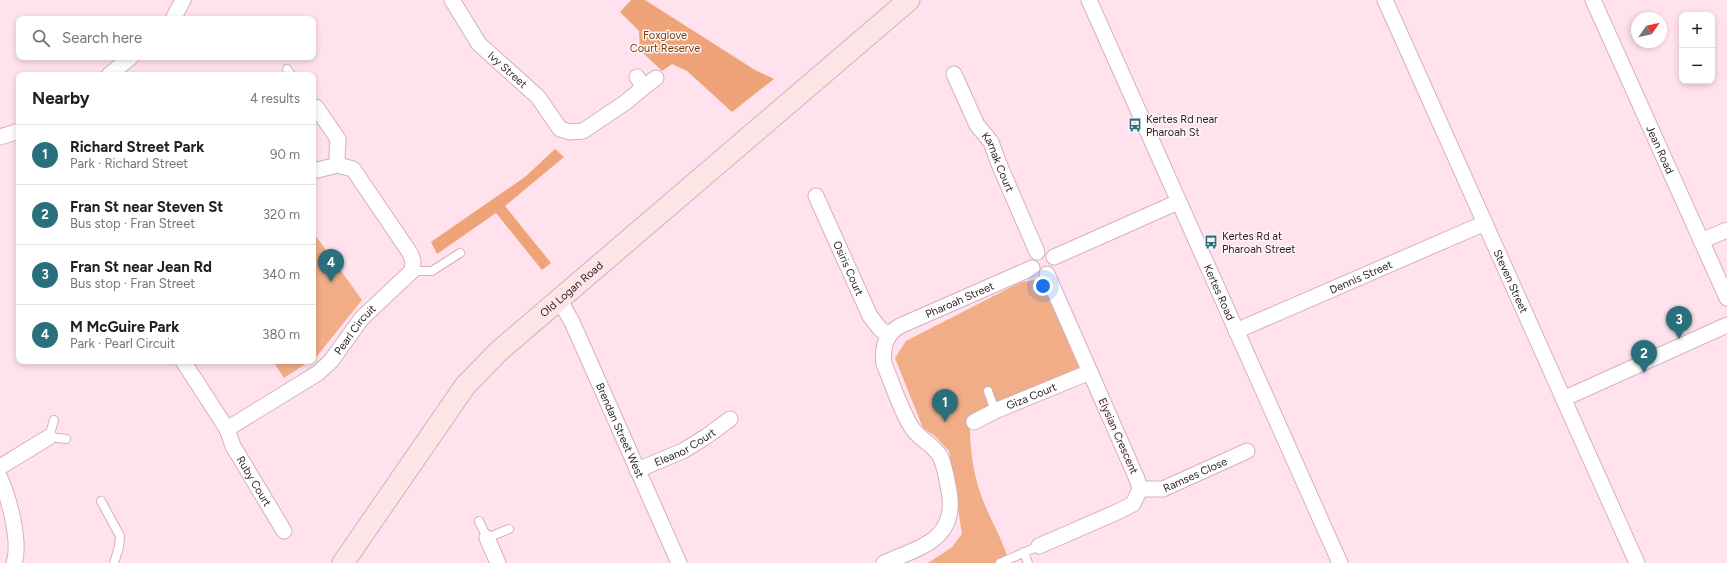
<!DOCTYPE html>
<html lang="en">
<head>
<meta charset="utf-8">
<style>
	:root { --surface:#fff; --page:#f2f2f2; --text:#202124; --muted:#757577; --line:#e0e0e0; --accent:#29707c }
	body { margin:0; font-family:Figtree,sans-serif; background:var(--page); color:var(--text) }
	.controls { position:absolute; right:12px; top:12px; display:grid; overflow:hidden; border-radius:8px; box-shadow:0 2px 6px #0003 }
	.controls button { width:36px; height:36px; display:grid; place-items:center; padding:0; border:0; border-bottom:1px solid var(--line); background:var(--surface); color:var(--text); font:20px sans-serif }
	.compass { position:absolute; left:1631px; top:12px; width:36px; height:36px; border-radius:50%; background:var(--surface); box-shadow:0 2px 6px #0003; rotate:56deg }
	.you { position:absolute; left:1043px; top:286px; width:14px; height:14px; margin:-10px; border:3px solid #fff; border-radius:50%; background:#1a73e8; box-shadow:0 0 0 6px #1a73e833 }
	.badge { display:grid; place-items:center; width:26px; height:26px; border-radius:50%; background:var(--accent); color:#fff; font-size:13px; font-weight:700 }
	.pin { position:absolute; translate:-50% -33px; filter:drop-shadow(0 1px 2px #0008) }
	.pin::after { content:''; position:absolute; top:21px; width:14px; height:12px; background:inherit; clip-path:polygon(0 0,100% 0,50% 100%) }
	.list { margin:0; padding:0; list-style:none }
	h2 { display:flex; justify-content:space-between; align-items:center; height:52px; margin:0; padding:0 16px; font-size:17px }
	h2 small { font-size:13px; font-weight:400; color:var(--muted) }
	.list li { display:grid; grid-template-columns:26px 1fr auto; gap:12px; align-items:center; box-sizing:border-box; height:60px; padding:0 16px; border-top:1px solid var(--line) }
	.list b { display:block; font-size:15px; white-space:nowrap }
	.list p { margin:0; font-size:13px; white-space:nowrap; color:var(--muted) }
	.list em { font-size:13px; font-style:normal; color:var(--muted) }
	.icon { flex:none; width:22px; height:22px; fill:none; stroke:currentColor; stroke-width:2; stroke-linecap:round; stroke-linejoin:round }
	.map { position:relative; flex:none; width:1727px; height:563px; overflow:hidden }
	.search { position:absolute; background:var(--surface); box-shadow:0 2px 6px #0003; left:16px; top:16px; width:300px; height:44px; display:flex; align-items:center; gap:10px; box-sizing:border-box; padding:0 14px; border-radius:8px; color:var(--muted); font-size:15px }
	.panel { position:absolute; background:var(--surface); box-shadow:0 2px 6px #0003; left:16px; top:72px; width:300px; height:292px; border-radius:8px }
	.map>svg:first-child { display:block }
</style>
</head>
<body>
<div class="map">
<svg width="1727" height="563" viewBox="0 0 1727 563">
	<rect width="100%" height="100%" fill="#ffe2ed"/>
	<path fill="#f0ad86" d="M313,232L362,300L317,356L313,359Z
		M1035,280L1046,284L1080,367L970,416C969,441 972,468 980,492C988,517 1003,538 1009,563H928L952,547L962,534L949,451L935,436L923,428L895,358L906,341L1021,282Z
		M273,361H310L284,378Z"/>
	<path fill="#eea378" d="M631,0H645L755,70L774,79L732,112L687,71L672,64L662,71L640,50L639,31L620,12Z
		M555,149L564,157L505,206L551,263L542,270L496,213L437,254L431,242L525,177Z"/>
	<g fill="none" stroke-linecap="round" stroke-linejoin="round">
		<g stroke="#d3b1be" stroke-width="10">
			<path id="service" d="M287,69L291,75
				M412,271H432L460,253
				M988,391L995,411
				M54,420L49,437L66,439
				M101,501L120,536L119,547L114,563
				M479,521L487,538L509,529
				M1024,552L1028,563
				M1000,563L1039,546"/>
		</g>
		<g stroke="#d3b1be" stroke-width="17">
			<g id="minor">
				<path id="s1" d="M452,0L479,44L538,97L560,129L570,132L583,131L626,102L644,87"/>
				<path id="s2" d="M1089,0L1340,563"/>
				<path id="s3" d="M1385,0L1637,563"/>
				<path id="s4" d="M1593,0L1727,298"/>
				<path d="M173,19L183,0"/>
				<path id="s5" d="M954,74L977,125L991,142L999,164L1037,252"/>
				<path d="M109,75L131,57"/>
				<path d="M637,77L644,87L656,78"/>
				<path d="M316,107L338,139L337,155L338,165"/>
				<path d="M0,137L19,131"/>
				<path id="s6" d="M816,196L870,316L880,329L889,335"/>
				<path d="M1701,241L1727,230"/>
				<path d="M1054,257L1178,202"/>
				<path id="s7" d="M559,299L572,322L679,563"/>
				<path id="s8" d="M1236,331L1485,223"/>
				<path id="s9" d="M183,361L227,429L233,446L284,531"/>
				<path d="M1563,399L1727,325"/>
				<path id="s10" d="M974,422L995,411L1090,372"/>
				<path id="s11" d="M227,429L318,373L331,361L362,318L412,271L413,261L410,253L353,169L338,165L313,171"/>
				<path d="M0,467L49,437"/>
				<path id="s12" d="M637,470L683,451L707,436L730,419"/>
				<path d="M0,478C9,498 21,542 14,563"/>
				<path id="s13" d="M1140,489H1163L1247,451"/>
				<path d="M487,538L498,563"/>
				<path d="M1039,546L1117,512L1133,504L1140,489L1137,479L1047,274"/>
				<path id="s14" d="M884,563C920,547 958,540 949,491C947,480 945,466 940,456C933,444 919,439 912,428C900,409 893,385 884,364C882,348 885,334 900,326L1032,268"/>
			</g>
		</g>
		<g stroke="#d3b1be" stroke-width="23">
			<g id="secondary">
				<path id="s15" d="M343,563L465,386L499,351L909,0"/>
			</g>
		</g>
		<use href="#service" stroke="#fff" stroke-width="8"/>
		<use href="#minor" stroke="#fff" stroke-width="15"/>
		<use href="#secondary" stroke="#fce6e5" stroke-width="21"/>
	</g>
	<defs>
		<g id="bus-bare" transform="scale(1.08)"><path d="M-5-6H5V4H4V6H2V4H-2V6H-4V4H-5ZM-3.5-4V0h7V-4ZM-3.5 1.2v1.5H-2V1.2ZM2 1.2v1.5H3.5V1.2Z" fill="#29707c" stroke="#fef6f9" stroke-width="2.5" paint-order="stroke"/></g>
	</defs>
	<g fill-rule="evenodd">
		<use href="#bus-bare" x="1135" y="125"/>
		<use href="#bus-bare" x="1211" y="242"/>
	</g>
	<g text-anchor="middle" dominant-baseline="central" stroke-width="3" stroke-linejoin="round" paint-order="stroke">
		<g font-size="11" fill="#7f3c09" stroke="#fef6f9">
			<text x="665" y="35">Foxglove<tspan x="665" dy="13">Court Reserve</tspan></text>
		</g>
		<g font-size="11" fill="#2a1d22" stroke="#fef6f9">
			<text stroke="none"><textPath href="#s1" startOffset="90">Ivy Street</textPath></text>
			<text stroke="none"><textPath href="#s4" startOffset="164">Jean Road</textPath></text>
			<text stroke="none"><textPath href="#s5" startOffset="99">Karnak Court</textPath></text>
			<text stroke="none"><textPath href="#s6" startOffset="79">Osiris Court</textPath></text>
			<text stroke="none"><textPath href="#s8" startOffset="136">Dennis Street</textPath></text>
			<text stroke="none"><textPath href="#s3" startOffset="308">Steven Street</textPath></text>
			<text stroke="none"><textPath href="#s15" startOffset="359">Old Logan Road</textPath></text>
			<text stroke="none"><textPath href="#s2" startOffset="320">Kertes Road</textPath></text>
			<text stroke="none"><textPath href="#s14" startOffset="364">Pharoah Street</textPath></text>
			<text stroke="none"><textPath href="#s11" startOffset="164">Pearl Circuit</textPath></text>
			<text stroke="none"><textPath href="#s10" startOffset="63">Giza Court</textPath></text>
			<text stroke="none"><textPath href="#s7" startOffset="145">Brendan Street West</textPath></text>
			<text transform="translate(1118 436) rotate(66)">Elysian Crescent</text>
			<text stroke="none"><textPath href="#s12" startOffset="53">Eleanor Court</textPath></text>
			<text stroke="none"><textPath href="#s13" startOffset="58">Ramses Close</textPath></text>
			<text stroke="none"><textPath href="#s9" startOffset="140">Ruby Court</textPath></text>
		</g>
		<g font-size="11" fill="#2a1d22" stroke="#fef6f9" text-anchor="start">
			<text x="1146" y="119">Kertes Rd near<tspan x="1146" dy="13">Pharoah St</tspan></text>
			<text x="1222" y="236">Kertes Rd at<tspan x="1222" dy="13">Pharoah Street</tspan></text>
		</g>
	</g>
</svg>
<div class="controls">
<button>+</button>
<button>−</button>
</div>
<svg class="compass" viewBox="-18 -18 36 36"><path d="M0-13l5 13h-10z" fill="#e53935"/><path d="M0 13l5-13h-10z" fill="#757577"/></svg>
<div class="you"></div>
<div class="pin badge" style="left:945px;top:422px">1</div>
<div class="pin badge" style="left:1644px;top:373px">2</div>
<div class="pin badge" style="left:1679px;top:339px">3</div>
<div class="pin badge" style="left:331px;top:282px">4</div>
<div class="search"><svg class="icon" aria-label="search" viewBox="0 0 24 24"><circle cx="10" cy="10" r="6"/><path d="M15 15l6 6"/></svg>Search here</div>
<section class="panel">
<h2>Nearby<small>4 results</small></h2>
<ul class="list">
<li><span class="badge">1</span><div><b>Richard Street Park</b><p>Park · Richard Street</p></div><em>90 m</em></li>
<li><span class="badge">2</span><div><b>Fran St near Steven St</b><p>Bus stop · Fran Street</p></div><em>320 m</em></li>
<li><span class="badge">3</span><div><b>Fran St near Jean Rd</b><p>Bus stop · Fran Street</p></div><em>340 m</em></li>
<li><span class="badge">4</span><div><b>M McGuire Park</b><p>Park · Pearl Circuit</p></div><em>380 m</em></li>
</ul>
</section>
</div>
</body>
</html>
